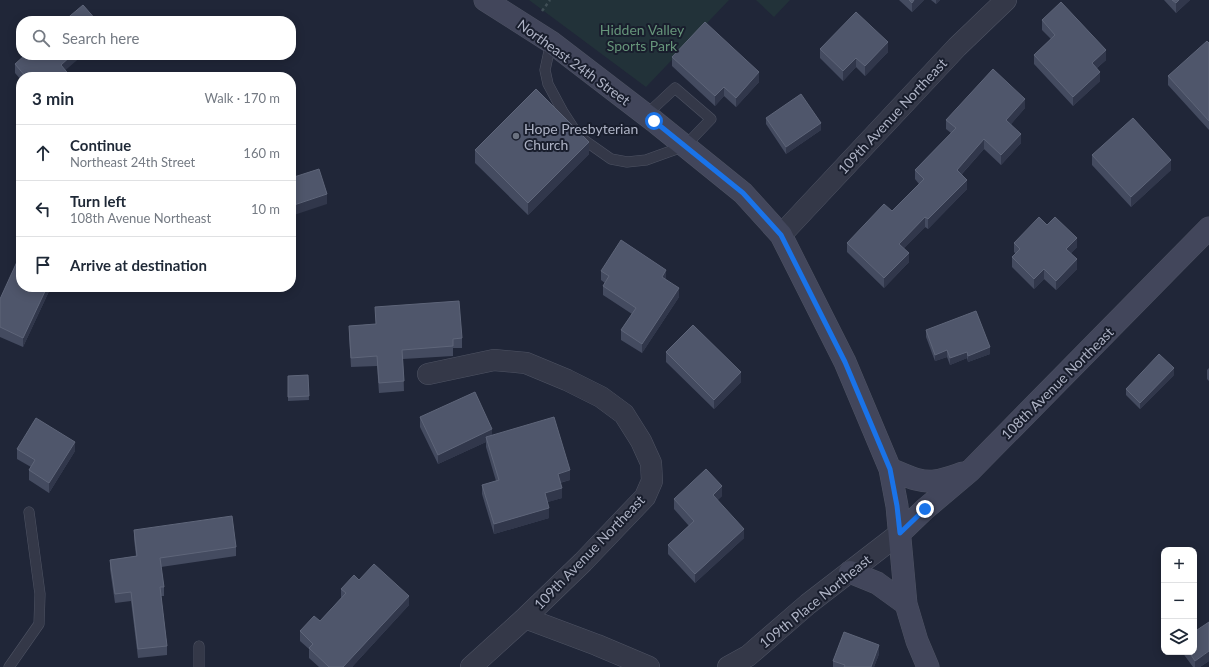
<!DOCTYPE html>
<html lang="en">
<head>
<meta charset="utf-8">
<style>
	:root { --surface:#fff; --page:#f6f6f7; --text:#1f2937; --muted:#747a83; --line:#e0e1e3 }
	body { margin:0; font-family:Lato,sans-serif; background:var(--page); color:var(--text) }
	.controls { position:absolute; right:12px; bottom:12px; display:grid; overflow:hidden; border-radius:8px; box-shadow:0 2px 10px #0003 }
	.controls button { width:36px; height:36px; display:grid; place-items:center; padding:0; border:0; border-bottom:1px solid var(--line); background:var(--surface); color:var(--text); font:20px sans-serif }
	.stop { position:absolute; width:12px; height:12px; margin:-9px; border:3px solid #1a73e8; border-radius:50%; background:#fff }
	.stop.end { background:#1a73e8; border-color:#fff; box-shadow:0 1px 4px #0008 }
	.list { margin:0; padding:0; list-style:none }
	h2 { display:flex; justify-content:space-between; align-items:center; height:52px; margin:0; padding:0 16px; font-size:17px }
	h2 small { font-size:13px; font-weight:400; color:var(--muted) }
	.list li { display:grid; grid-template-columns:26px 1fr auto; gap:12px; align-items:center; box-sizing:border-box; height:56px; padding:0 16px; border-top:1px solid var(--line) }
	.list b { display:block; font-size:15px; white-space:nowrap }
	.list p { margin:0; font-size:13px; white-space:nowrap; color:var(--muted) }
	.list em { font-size:13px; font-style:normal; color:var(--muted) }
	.icon { flex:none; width:22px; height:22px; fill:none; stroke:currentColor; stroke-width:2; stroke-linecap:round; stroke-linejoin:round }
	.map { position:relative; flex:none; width:1209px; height:667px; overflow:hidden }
	.search { position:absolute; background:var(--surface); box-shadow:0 2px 10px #0003; left:16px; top:16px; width:280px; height:44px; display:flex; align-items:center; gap:10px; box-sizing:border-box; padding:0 14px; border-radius:16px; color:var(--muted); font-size:15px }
	.panel { position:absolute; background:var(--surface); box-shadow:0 2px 10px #0003; left:16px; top:72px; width:280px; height:220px; border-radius:16px }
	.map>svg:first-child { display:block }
</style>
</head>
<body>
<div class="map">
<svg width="1209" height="667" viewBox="0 0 1209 667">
	<rect width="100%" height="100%" fill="#202638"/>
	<path fill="#223239" d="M529,0H729L646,87Z
		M756,0H790L774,17Z"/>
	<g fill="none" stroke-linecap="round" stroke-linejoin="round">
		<g stroke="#4e5363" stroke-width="11">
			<path id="service" d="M551,42L545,70L548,84L563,112L574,129L584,140L611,159L627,162L646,160L685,146L711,119L675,88L646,115
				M199,646V667
				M9,667L39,624L40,594L29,512"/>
		</g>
		<g stroke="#4e5363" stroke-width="22">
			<path id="minor" d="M781,235L957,47L1006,0
				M428,374L494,360L526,363L567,380L601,397L624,414L641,441L651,463L652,481L645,497L583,562L525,618
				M471,667L525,618L597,645L649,667
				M728,667L748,656L808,604L900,533"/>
		</g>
		<g stroke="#4e5363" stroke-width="23">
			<path id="secondary" d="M485,0L551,42L654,121L743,193L781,235L845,362L890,469L897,506L906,604L917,641L928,667
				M890,469C905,475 919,483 935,481C944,480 954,476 963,473
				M900,533L925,509L970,471L1209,228
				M850,572L877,583L906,604"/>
		</g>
		<path stroke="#404f56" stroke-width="2.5" stroke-dasharray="3 3" stroke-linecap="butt" d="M542,11L550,0"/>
		<use href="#service" stroke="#343848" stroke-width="10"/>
		<use href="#minor" stroke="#343848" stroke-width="21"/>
		<use href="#secondary" stroke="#42465b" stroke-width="22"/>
	</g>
	<path fill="#444b60" d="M899,0H924L912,12Z
		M931,0H940L936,4Z
		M1164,0H1190L1176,13Z
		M1042,20L1106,60L1097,68L1100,81L1073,106L1034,64V55L1051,39L1042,30Z
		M1209,43V130L1168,85V76Z
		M820,49L888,52L865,76L856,67L843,81L820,58Z
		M672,57L759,82L736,107L724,96L715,106L672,66Z
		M15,64L71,77H21V80L15,73Z
		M1025,108L1011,124L1021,143L1001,165L984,149L962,174L967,189L928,229L925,227L904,248L909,262L884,288L847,252V243L892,211L919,184L915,179V170L951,133L946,129V120Z
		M766,118L821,130L786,154L766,124Z
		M475,150L589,154L528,215L475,163Z
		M1092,155L1171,170L1131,207L1092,165Z
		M1047,225L1077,247L1071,253L1077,269L1056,290L1044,279L1034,289L1012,267V257L1016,254L1014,252V243Z
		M601,271L666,280L679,297L642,353L621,340V330L632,314L603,295V286L605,283L601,280Z
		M51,287L23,347L0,337V299Z
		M375,307L462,338V348H453V356L403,359L404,391L379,393L377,366L351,367L349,335V326L376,324Z
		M926,330L990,354L968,362L967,358L950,365L947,357L935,361L926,337Z
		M666,352L741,382L714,409L666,362Z
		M1209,368V381L1207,379V370Z
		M308,375L309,400L288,401V376Z
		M1174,375L1140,409L1126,395V389Z
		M420,417L492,435L570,480L560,483L562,498L547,502L549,518L494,534L482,494V485L496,481L486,447V442L438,464L420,427Z
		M17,449L75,451L49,493L29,480V470L31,467L17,459Z
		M722,496L717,500L744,538L695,583L668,554V545L689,526L674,509V499Z
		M134,530L236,547V556L161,567L164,587V596H161L167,646V655L138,658L131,601L115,603L110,569V560L136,556L134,539Z
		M359,580L409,605L352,667H319L309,658V649L300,641V631L320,621L341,598V589Z
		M1182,652H1194L1209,661L1200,667H1193Z
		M879,654L874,667H833V661Z"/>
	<path fill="#31374b" d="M914,0H924L912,12V3Z
		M936,0H940L936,4Z
		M1179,0H1190L1176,13V3Z
		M888,42V52L865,76V66Z
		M1106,50V60L1092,72V63Z
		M72,55H83L61,74V65Z
		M856,58V67L843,81V71Z
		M759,72V82L736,107V98Z
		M1100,72V81L1073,106V97Z
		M724,87V96L715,106V96Z
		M1025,99V108L1006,130V120Z
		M821,123V130L786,154V147Z
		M1021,134V143L1001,165V155Z
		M984,139V149L957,179V170Z
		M589,142V154L528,215V203Z
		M1171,160V170L1131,207V197Z
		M967,180V189L928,229V219Z
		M327,194V204L291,216V206Z
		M925,217V227L899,253V244Z
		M1077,238V247L1066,258V249Z
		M909,253V262L884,288V278Z
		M1077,259V269L1056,290V281Z
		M1044,269V279L1034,289V279Z
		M666,270V280L662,277Z
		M47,287H51L23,347V338Z
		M679,288V297L642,353V344Z
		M990,347V354L968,362V356Z
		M947,350V357L935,361V355Z
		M967,352V358L950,365V358Z
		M1174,368V375L1140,409V403Z
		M741,372V382L714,409V400Z
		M492,429V439L486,437V442L438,464V455Z
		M75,442V451L49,493V483Z
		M570,470V480L558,483V474Z
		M722,486V496L713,505V495Z
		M562,488V498L545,503V493Z
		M549,508V518L494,534V524Z
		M744,529V538L695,583V574Z
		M409,596V605L352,667H343Z
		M879,645V654L874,667H871Z
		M1209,651V661L1200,667H1195V661Z"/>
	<path fill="#4f566b" stroke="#5e6579" d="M909,0H914L912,3Z
		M1172,0H1179L1176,3Z
		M1061,2L1106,50L1092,63L1100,72L1073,97L1034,55L1055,35L1042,20Z
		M83,5L97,21H64Z
		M856,12L888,42L865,66L856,58L843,71L820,49Z
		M705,22L759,72L736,98L724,87L715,96L672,57Z
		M1207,41L1209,43V121L1168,76Z
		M25,55H72L61,65L71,77H26L15,64Z
		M993,69L1025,99L1006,120L1021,134L1001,155L984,139L957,170L967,180L928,219L925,217L899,244L909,253L884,278L847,243L884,204L892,211L924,179L915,170L956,128L946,120Z
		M536,89L589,142L528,203L475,150Z
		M801,94L821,123L786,147L766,118Z
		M1133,118L1171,160L1131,197L1092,155Z
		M319,169L327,194L291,206V178Z
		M1039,217L1047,225L1055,217L1077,238L1066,249L1077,259L1056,281L1044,269L1034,279L1012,257L1020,249L1014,243Z
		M621,240L666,270L662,277L679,288L642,344L621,330L636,308L603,286L609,276L601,271Z
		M21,253V287H47L23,338L0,327V299Z
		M459,301L462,338L453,339V346L402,350L404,381L379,383L377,356L351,358L349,326L376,324L375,307Z
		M976,311L990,347L968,356L967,352L950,358L947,350L935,355L926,330Z
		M693,325L741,372L714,400L666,352Z
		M1159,354L1174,368L1140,403L1126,389Z
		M308,375L309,396L288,397V376Z
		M475,392L492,429L438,455L420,417Z
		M554,417L570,470L558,474L562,488L545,493L549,508L494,524L482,485L499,480L486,437Z
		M36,418L75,442L49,483L29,470L35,460L17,449Z
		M706,469L722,486L713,495L744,529L695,574L668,545L694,521L674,499Z
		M232,516L236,547L160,558L164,587H160L167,646L138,649L131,592L115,594L110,560L137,556L134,530Z
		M374,564L409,596L343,667H329L309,648L313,644L300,631L314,616L320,621L346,593L341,589L354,575L359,580Z
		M1209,622V651L1195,661L1189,652H1194V632Z
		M844,632L879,645L871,667H844L845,665L833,661Z"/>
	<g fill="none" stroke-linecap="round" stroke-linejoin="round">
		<path stroke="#1a73e8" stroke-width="5" d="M654,121L743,193L781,235L845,362L890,469L897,506L900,533L925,509"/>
	</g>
	<circle fill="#6b7280" stroke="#191e2d" stroke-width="1.5" cx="516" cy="136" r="4"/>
	<g text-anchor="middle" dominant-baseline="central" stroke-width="4" stroke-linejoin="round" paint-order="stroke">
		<g font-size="14" fill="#66957a" stroke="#191e2d">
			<text x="642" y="29">Hidden Valley<tspan x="642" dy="16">Sports Park</tspan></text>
		</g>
		<g font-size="14" fill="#aeb3c5" stroke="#191e2d">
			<text transform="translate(574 62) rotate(36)">Northeast 24th Street</text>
			<text transform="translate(892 116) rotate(-47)">109th Avenue Northeast</text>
			<text transform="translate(1057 383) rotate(-45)">108th Avenue Northeast</text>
			<text transform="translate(589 552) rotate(-46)">109th Avenue Northeast</text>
			<text transform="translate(815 601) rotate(-39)">109th Place Northeast</text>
		</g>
		<g font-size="14" fill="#aeb3c5" stroke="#191e2d" text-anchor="start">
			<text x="524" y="128">Hope Presbyterian<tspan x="524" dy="16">Church</tspan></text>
		</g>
	</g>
</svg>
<div class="controls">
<button>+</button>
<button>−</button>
<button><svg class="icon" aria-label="layers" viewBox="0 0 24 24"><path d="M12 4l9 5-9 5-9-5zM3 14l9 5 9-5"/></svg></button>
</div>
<div class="stop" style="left:654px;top:121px"></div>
<div class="stop end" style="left:925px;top:509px"></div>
<div class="search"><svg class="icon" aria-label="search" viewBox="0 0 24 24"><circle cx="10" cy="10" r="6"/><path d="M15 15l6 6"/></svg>Search here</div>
<section class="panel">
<h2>3 min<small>Walk · 170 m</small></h2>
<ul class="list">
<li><svg class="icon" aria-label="ahead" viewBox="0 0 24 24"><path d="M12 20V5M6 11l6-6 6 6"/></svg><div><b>Continue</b><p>Northeast 24th Street</p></div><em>160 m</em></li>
<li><svg class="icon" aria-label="left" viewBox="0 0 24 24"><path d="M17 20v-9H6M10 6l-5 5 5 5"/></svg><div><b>Turn left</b><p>108th Avenue Northeast</p></div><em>10 m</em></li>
<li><svg class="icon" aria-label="arrive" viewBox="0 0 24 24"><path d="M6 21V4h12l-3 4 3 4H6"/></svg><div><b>Arrive at destination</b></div></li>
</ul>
</section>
</div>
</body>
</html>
